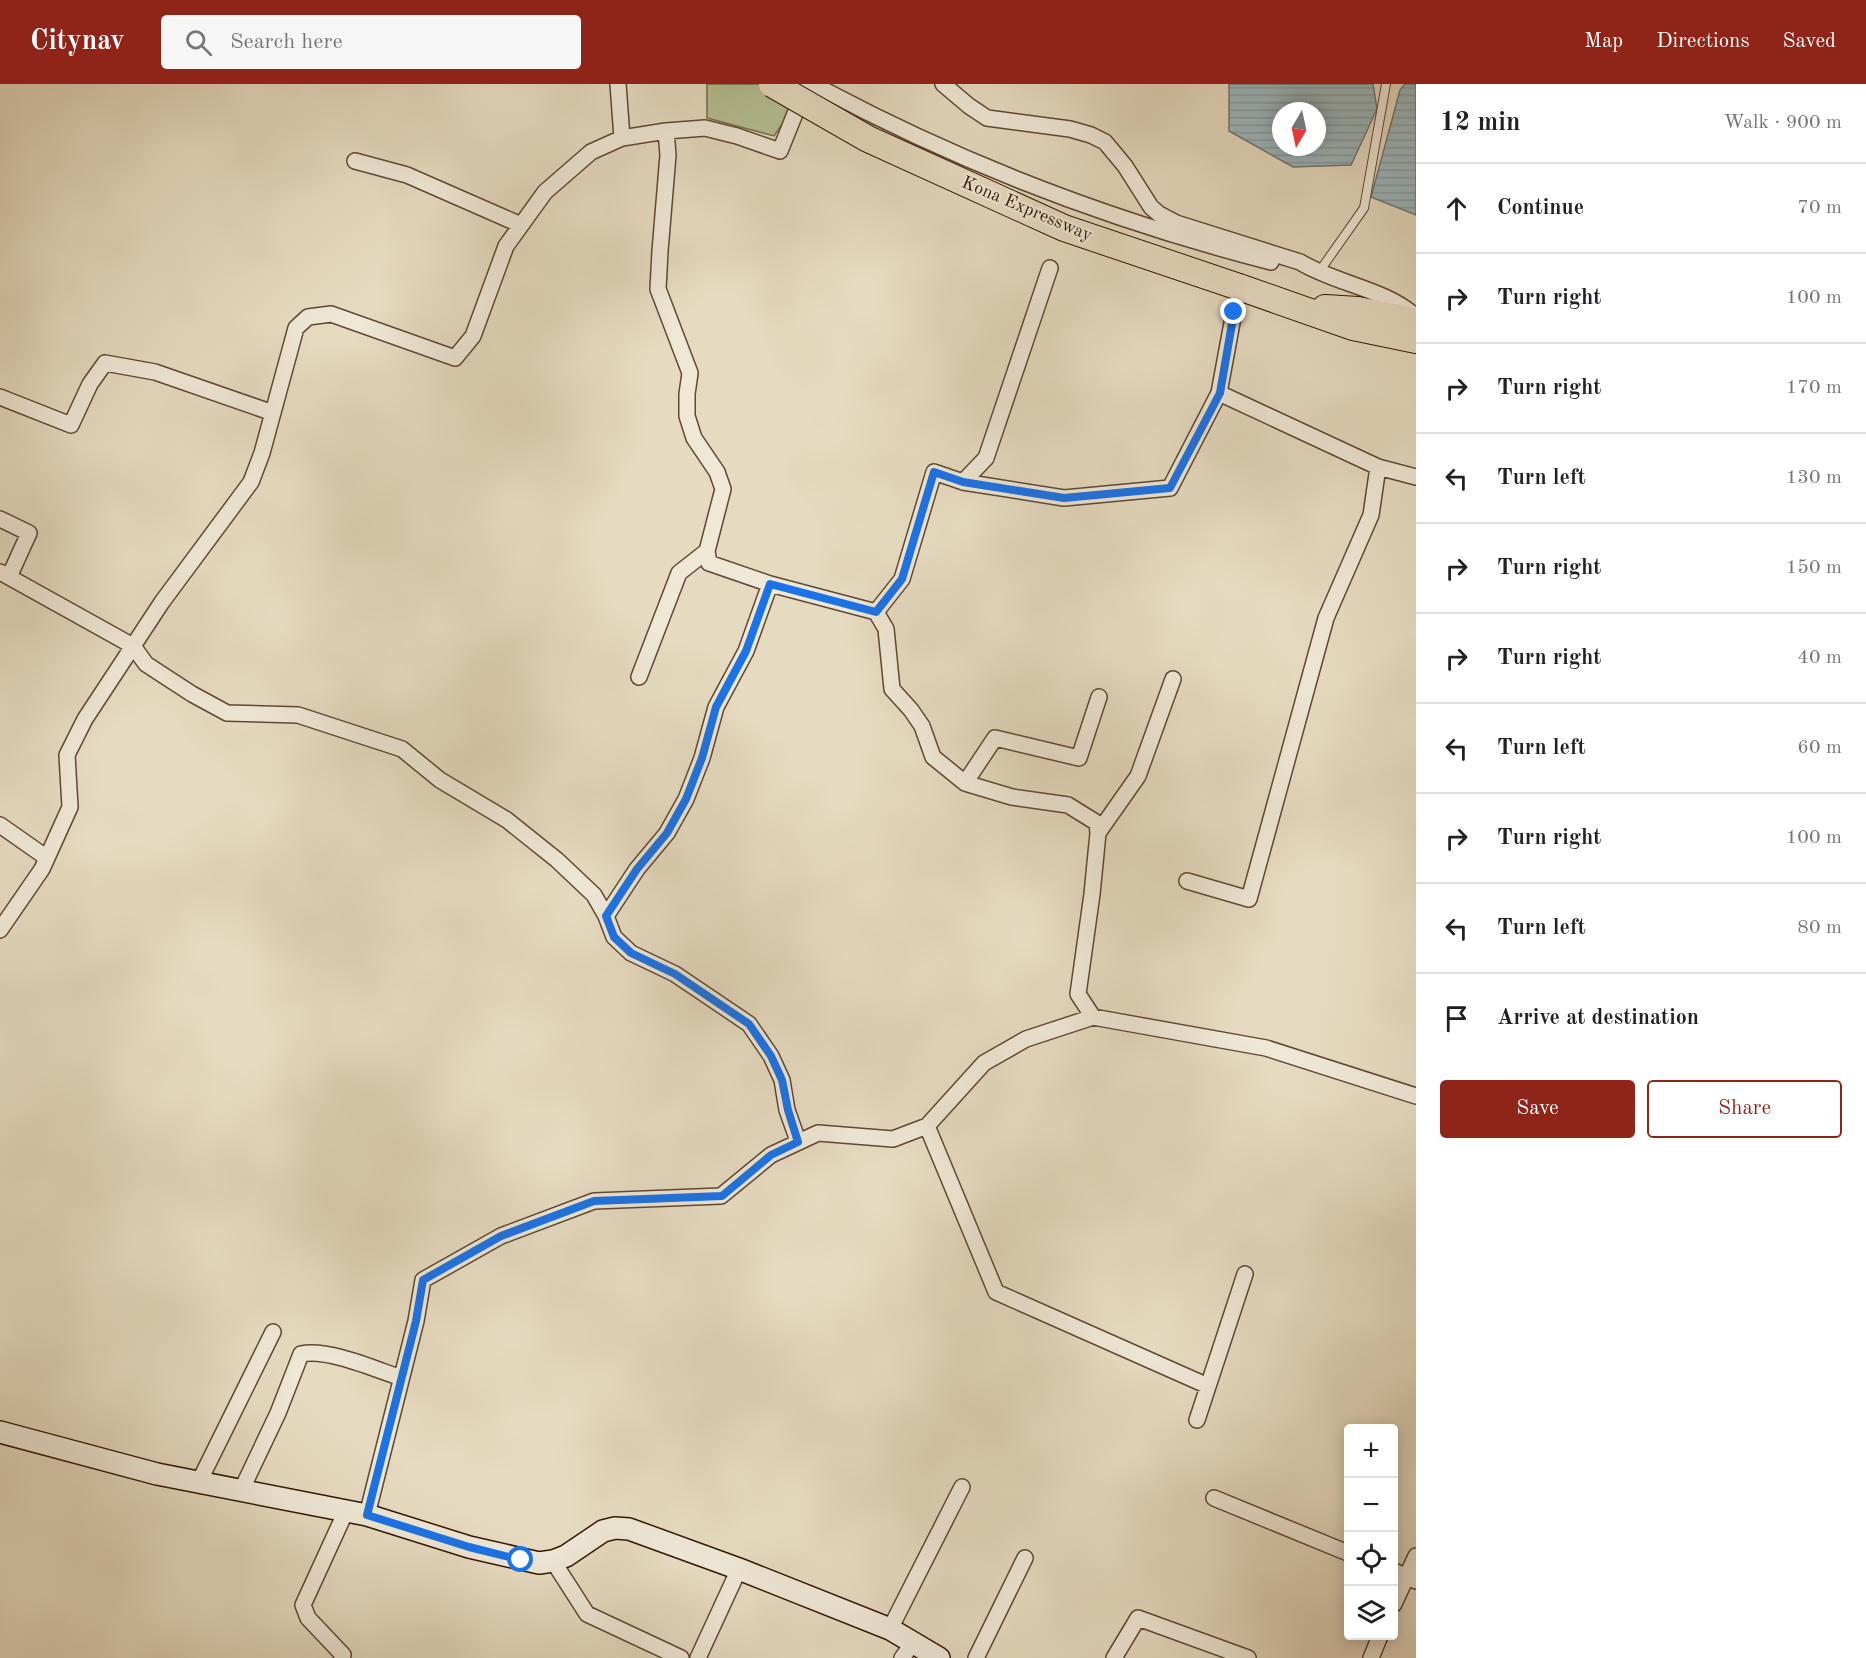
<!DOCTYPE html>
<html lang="en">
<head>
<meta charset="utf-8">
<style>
	:root { --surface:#fff; --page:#f6f6f6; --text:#202124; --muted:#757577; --line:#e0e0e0; --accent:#8f2418 }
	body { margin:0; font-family:"Old Standard TT",serif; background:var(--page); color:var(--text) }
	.controls { position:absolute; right:18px; bottom:18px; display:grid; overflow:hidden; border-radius:6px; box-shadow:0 3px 15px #0003 }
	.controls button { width:54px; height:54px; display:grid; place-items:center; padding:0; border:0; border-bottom:2px solid var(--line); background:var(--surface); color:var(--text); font:30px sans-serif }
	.compass { position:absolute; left:1272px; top:18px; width:54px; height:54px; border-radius:50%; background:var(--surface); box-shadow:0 3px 15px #0003; rotate:189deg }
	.stop { position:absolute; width:18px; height:18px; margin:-14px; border:4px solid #1a73e8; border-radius:50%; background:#fff }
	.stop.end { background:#1a73e8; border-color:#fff; box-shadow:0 2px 6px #0008 }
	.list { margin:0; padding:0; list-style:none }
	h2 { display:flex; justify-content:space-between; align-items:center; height:78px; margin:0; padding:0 24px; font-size:26px }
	h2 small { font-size:20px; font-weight:400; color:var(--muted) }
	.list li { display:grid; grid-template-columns:39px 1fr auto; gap:18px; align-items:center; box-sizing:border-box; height:90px; padding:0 24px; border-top:2px solid var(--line) }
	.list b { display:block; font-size:22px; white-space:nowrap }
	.list em { font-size:20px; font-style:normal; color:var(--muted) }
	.actions { display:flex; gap:12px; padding:18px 24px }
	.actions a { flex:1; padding:14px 0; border:2px solid var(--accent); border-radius:6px; text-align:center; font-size:21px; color:var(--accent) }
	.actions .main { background:var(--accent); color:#fff }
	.icon { flex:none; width:33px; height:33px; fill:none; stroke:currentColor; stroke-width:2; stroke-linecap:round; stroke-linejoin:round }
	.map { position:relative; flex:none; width:1416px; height:1574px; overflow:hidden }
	header { display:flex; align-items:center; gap:36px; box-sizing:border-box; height:84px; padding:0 30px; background:var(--accent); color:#fff }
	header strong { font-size:28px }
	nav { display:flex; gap:33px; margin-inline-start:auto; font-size:21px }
	.search { width:420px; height:54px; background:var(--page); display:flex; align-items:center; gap:15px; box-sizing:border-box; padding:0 21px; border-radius:6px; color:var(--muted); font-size:22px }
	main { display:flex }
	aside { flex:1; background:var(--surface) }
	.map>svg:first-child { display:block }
</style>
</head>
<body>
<header>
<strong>Citynav</strong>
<div class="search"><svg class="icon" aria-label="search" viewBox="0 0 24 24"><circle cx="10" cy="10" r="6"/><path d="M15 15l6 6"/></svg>Search here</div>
<nav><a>Map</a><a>Directions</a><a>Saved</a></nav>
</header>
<main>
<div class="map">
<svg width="1416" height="1574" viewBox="0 0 1416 1574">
	<defs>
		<pattern id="water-rules" width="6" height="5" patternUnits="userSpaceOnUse" patternTransform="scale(1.5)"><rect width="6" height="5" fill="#9cb8be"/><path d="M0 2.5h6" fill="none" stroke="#879da2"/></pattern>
	</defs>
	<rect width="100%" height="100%" fill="#e6dbc1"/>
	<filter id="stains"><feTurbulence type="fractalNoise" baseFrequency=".00333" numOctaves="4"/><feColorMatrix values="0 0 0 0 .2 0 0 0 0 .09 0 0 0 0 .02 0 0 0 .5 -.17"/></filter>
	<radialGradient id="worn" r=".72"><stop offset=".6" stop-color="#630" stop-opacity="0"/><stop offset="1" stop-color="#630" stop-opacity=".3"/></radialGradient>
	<path fill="#b4c093" stroke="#746c4a" stroke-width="1.5" d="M707,0H765L793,17L785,36L774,52L707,34Z"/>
	<path fill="url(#water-rules)" stroke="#727872" stroke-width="1.5" fill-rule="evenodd" d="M1229,0H1373L1377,25L1351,81L1293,83L1229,47ZM1281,27H1317V63H1281Z
		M1405,0H1416V131L1371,113L1400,6Z"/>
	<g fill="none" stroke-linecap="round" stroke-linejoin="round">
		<g stroke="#604831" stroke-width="10">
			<path id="service" d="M1319,188L1364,124L1386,0"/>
		</g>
		<g stroke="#604831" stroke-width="18">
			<path id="minor" d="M618,0L622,54
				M813,0C957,78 1112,137 1271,178
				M943,0L969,22L987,34L1070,45L1091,51L1105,58L1125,82L1151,123L1159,130L1176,139L1300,178C1336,200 1386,205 1416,233
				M666,47L668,71L660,167L658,205L690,289L687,310V332L694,354L717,388L723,405L707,467L709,479L770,500L876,528L886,545L892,605L911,626L922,642L933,673L965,699L1012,713L1068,721L1097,739L1098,749L1092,810L1078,910L1093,933
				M355,77L407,91L521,141
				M0,313L71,341L90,300L105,279L155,288L273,329
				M1378,383L1416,393
				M963,398L1064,414L1170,404L1219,309L1234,228
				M0,435L29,449L9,493
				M0,488L133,562L146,580L192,610L227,629L298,631L402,665L440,696L507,736L557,776L594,811L606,832
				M770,500L746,567L716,623L702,674L686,715L667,749L637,785L606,832L614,853L631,869L675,890L749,940L771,972L782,996L787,1026L798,1057
				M876,528L902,495L934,388L963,398L986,374L1050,184
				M639,593L679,489L707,467
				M965,699L995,654L1079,674L1099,613
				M0,741L47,774
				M1098,749L1138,692L1173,595
				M1187,797L1249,815L1326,534L1371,431L1378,383L1219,309
				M0,846L42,785L70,723L67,671L85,635L162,518L251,398L262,369L296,244L308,233L331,230L455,274L473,252L506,162L545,108L591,68L622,54L666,47L705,44L737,52L780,67L807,0
				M927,1042L996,1208L1208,1302
				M1197,1336L1245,1190
				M199,1398L273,1248
				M241,1407L278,1329L301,1270C327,1264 375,1285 401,1294
				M1214,1414L1348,1469
				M367,1431L416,1237L423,1196L501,1152L594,1117L721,1112L771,1071L818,1049L893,1055L927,1042L984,979L1026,955L1093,933L1266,964L1416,1012
				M553,1477L587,1530L681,1574
				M1394,1487L1416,1497
				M1394,1520L1416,1472
				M890,1545L962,1403
				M342,1574L343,1571L308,1534L303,1521L346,1427
				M698,1574L739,1485
				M902,1574L913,1559
				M976,1574L1025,1474
				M1114,1574L1138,1534L1248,1574
				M1371,1574L1380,1552"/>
		</g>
		<g stroke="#341701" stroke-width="24">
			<path id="secondary" d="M0,1348L157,1390L367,1431L469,1463L539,1479L553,1477L566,1472L603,1447L615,1444L629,1445L739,1485L890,1545L939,1574"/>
		</g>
		<g stroke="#341701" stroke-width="28">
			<path id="trunk" d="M1239,203L1353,243L1416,256
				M1325,224L1358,226L1407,236"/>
		</g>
		<use href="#service" stroke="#efe8d7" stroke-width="8"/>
		<use href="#minor" stroke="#efe8d7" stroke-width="15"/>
		<use href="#secondary" stroke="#efe8d7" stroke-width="21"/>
		<use href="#trunk" stroke="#e6dbc1" stroke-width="26"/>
		<g stroke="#341701" stroke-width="28" stroke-linecap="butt">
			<path id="trunk-bridge" d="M772,0L868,55L1064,144L1239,203"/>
		</g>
		<use href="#trunk-bridge" stroke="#e6dbc1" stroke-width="26"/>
	</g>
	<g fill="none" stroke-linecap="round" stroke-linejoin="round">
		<path stroke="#1a73e8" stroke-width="8" d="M521,1476L469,1463L367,1431L416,1237L423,1196L501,1152L594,1117L722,1112L771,1071L798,1058L788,1026L782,996L771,972L749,940L675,890L631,869L614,853L606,832L637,785L667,749L686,715L702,674L716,623L746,567L770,500L876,528L902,495L934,388L963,398L1064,414L1170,404L1220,309L1234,228"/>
	</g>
	<g text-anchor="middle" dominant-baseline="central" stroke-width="4.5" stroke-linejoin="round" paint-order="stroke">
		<g font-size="18" fill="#341701" stroke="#efe8d7">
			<text transform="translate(1027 125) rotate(23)">Kona Expressway</text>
		</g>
	</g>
	<rect width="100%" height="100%" filter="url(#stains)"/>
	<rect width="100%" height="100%" fill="url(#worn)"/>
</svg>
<div class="controls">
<button>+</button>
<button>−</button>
<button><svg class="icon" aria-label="locate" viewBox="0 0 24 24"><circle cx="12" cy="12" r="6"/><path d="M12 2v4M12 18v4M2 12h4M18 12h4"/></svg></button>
<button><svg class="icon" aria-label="layers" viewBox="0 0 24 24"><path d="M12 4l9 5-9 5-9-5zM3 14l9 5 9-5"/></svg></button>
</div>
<svg class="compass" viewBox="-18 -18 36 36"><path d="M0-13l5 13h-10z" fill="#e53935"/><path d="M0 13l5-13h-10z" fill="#757577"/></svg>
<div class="stop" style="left:521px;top:1476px"></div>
<div class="stop end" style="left:1234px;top:228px"></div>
</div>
<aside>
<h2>12 min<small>Walk · 900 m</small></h2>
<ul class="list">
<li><svg class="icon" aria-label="ahead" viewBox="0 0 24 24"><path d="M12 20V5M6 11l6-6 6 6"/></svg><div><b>Continue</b></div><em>70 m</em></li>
<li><svg class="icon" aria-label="right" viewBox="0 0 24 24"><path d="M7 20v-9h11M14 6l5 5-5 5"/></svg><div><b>Turn right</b></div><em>100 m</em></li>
<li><svg class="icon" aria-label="right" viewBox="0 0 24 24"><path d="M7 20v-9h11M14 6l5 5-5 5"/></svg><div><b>Turn right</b></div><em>170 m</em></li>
<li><svg class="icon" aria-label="left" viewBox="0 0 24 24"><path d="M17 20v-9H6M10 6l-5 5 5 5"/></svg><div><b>Turn left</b></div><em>130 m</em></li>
<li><svg class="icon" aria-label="right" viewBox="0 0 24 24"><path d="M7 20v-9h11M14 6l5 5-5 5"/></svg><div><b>Turn right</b></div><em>150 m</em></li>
<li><svg class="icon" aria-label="right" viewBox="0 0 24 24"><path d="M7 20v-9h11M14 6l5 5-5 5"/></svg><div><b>Turn right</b></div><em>40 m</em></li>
<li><svg class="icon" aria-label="left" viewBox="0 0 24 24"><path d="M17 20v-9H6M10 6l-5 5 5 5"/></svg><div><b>Turn left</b></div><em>60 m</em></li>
<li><svg class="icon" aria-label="right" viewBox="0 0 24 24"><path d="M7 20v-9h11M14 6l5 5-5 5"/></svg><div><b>Turn right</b></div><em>100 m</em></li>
<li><svg class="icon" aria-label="left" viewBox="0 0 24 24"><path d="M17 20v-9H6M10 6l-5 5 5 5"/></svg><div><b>Turn left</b></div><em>80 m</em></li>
<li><svg class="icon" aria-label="arrive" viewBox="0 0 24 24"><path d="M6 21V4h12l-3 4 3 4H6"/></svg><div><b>Arrive at destination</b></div></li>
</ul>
<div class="actions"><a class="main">Save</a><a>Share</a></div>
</aside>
</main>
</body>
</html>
